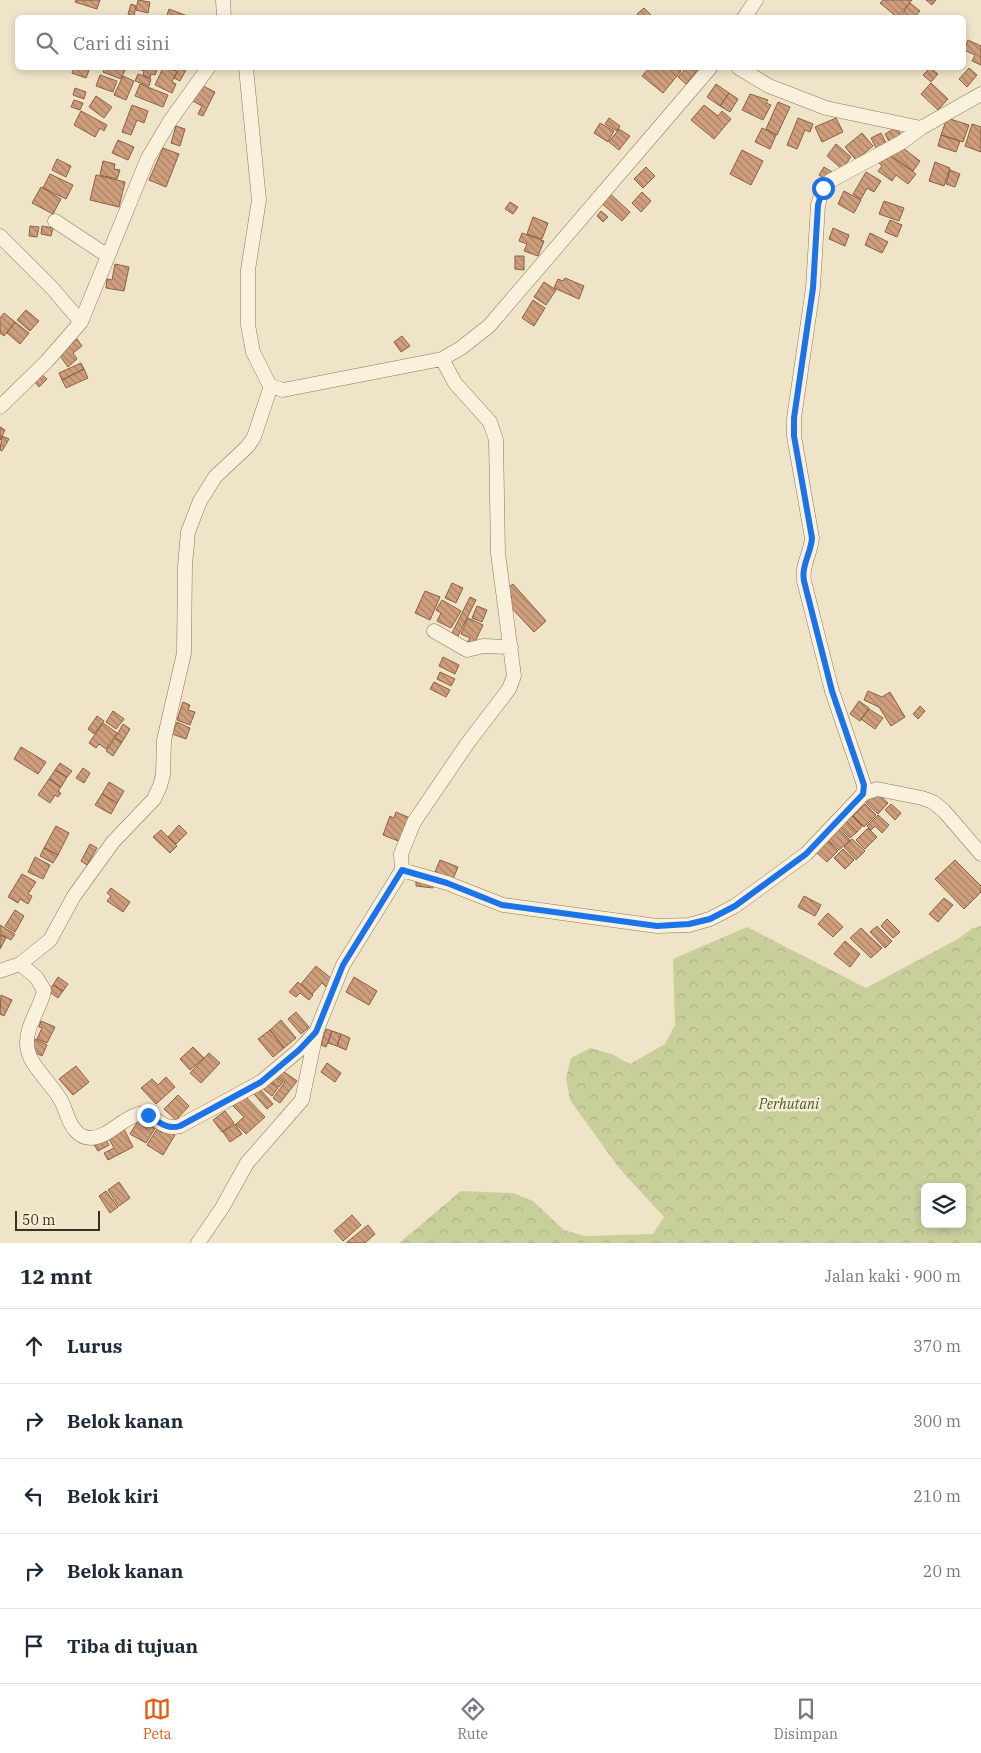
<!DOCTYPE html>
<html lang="id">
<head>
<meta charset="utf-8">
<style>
	:root { --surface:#fff; --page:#f6f6f7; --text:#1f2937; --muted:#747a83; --line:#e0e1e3; --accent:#ea580c }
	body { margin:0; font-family:"IBM Plex Serif",serif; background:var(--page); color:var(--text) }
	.controls { position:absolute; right:15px; bottom:15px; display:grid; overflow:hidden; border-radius:8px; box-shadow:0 2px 8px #0003 }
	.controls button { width:45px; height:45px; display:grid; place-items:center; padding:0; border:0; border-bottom:1px solid var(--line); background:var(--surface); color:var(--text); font:25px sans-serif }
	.scale { position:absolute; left:15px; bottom:12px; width:85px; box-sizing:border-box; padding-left:5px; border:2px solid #3d2e20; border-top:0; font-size:14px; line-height:18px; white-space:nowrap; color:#3d2e20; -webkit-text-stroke:4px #f7eed8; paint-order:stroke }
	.stop { position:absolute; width:15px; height:15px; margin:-11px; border:4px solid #1a73e8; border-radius:50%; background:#fff }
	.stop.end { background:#1a73e8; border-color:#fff; box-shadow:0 1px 5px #0008 }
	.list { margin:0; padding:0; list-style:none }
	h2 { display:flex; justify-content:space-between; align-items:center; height:65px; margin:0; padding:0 20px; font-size:21px }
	h2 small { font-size:16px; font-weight:400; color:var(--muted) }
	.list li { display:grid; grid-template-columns:32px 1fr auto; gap:15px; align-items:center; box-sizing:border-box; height:75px; padding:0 20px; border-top:1px solid var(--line) }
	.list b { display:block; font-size:19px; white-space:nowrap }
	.list em { font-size:16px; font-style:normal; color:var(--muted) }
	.icon { flex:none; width:28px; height:28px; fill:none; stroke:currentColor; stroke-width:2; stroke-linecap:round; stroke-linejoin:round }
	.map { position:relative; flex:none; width:981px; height:1243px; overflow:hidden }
	.search { position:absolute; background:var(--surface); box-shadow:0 2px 8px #0003; left:15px; right:15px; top:15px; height:55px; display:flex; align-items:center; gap:12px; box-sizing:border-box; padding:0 18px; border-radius:8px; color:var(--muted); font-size:19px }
	.sheet { height:440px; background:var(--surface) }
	nav { display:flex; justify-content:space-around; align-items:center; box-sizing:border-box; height:70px; border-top:1px solid var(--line); background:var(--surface); font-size:14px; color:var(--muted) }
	nav a { display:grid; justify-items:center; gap:2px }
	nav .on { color:var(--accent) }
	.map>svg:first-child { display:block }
</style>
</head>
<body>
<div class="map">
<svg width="981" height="1243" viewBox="0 0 981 1243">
	<defs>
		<pattern id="forest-crowns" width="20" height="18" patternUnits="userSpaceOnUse" patternTransform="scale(1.25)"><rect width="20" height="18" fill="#c9cf9b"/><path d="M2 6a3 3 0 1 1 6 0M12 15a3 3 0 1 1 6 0" fill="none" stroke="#aeb285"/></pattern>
		<pattern id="building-back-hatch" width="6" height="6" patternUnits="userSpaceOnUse" patternTransform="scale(1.25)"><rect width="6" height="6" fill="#cf9f7d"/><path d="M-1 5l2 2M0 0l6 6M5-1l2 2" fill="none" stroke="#a98266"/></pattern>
	</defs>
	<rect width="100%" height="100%" fill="#f0e4c8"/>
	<path fill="url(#forest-crowns)" fill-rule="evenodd" d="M981,926V1243H399L461,1191L513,1193L533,1201L564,1230L585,1236L653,1234L664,1217L619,1168L570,1100L566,1078L571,1058L590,1048L612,1054L630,1064L665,1044L675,1025L673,959L747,927L866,988L956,940L973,928ZM925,1187H962V1224H925Z"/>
	<path fill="url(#building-back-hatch)" stroke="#8d5f41" d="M76,0H100L97,9L75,2Z
		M138,0L150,2L148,13L136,10Z
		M883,0H912L897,17L880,3Z
		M926,0H936L932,5Z
		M910,3L920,11L914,18H899Z
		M131,4L136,6L134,16L128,14Z
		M644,8L652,16L650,18H641L637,14Z
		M169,9L190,17L189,18H166Z
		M968,40L981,46V65L972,61L975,55L964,50Z
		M74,68H90L86,78L72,73Z
		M105,68H126L121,79L103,72Z
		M140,68H158L155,75L151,74L150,78L143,75L144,71L139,69Z
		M163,68L177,71L172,82L176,84L172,93L155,85Z
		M180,68H187L180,81L174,78Z
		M649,68H677L681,71L663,93L642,76Z
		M686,68H699L686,84L678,77Z
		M930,68L938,74L931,82L923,75Z
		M969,68L977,75L967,87L959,79Z
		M138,74L151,79L149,86L135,81Z
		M100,75L117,81L113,92L96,86Z
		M123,76L134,81L126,100L114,95Z
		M931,83L948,99L938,110L921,94Z
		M140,84L168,95L163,107L135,96Z
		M199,84L215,92L203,116L198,114L202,106L191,100Z
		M716,84L729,93L720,106L707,97Z
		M75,88L86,92L84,99L73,95Z
		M729,93L738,99L730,112L720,106Z
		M750,94L768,100L766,103L771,105L763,120L742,110Z
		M96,96L112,107L104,118L89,107Z
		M74,100L83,103L80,110L71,107Z
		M778,102L790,107L777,135L766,129Z
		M132,105L148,111L144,123L137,120L131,135L122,132Z
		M704,105L718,116L722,111L731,119L714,139L691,120Z
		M81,111L107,125L104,131L100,128L95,137L74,125Z
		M609,118L620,126L617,131L605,124Z
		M798,118L813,124L810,132L805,130L797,149L787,145Z
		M836,118L843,132L822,142L815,127Z
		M947,118L969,125L963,142L941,135Z
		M600,123L614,131L608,142L594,133Z
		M972,124L981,127V152L965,146Z
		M176,126L185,129L180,146L171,143Z
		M897,127L903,139L891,145L885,134Z
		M762,128L776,135L770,149L755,142Z
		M619,129L630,136L619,150L609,142Z
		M862,133L873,146L856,160L845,147Z
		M881,133L888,147L878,152L871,138Z
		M941,135L960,141L956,152L938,146Z
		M118,140L134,147L128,160L112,153Z
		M836,144L851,157L842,169L827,156Z
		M899,145L920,161L913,171L891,155Z
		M163,148L179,154L166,187L149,180Z
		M742,150L763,161L751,185L730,174Z
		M886,153L916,174L908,184L896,175L892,181L878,171L882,166L879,163Z
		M57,159L71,166L66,177L52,170Z
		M103,161L115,164L114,169L120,170L117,179L100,175Z
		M935,162L950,168L944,186L929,181Z
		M646,167L655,176L643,188L634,179Z
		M824,167L832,172L826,180L819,175Z
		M950,170L960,174L955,187L946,184Z
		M866,172L881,181L874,192L867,188L861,199L853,194Z
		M50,174L73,185L66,199L43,188Z
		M96,175L125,182L119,207L90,200Z
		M41,187L61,199L53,214L32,203Z
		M607,191L630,212L622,221L599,201Z
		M844,191L861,200L854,213L838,204Z
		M642,192L651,201L641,212L632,203Z
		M884,201L904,208L899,221L879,214Z
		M510,202L518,207L513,214L505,209Z
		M601,211L608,217L603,222L597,216Z
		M533,217L548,223L542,239L527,234Z
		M890,220L902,225L897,237L885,232Z
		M30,226L39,227L37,237L29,236Z
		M42,226L53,228L51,236L41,234Z
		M833,228L849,235L845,246L829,239Z
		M522,233L544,241L538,256L524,251L527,244L519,241Z
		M870,233L888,242L882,253L865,245Z
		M515,256H524V270L515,269Z
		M115,264L129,267L124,291L106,288L107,279L112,280Z
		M565,278L584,286L579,299L554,288L558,279L563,281Z
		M544,282L556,290L546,305L534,297Z
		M533,300L545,308L534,326L522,318Z
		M26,310L39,321L30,331L17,320Z
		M4,313L15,322L4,336L0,333V318Z
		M15,322L29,333L20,344L7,333Z
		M402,336L410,346L401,352L394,342Z
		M77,339L82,346L73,353L77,359L68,367L58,353Z
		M81,363L84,369L62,380L59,373Z
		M84,369L88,378L66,388L62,380Z
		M41,374L47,379L39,387L34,381Z
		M0,427L5,430L0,440Z
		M2,436L9,439L2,451L0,450Z
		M452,583L463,588L456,603L445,598Z
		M513,584L546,621L534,632L506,602L512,597L505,590Z
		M425,591L440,597L430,620L415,613Z
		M470,597L476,600L458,636L452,633Z
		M442,600L461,611L451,628L437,621L441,613L436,610Z
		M477,606L487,610L482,622L472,618Z
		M468,618L483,625L473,646L467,643L470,638L461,634Z
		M443,657L459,665L455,674L439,666Z
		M440,672L455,679L451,686L437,679Z
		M434,682L450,690L446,697L430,689Z
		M868,691L882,697L890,692L905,717L891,726L879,707L864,700Z
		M859,701L869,708L860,721L850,714Z
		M183,702L190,705L188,710L195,712L190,725L177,720Z
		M920,706L925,711L918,719L913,714Z
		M869,709L883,718L875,729L861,719Z
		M113,711L124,719L116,729L106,722Z
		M97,716L104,721L94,734L88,729Z
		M177,722L190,728L186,739L172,734Z
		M103,723L117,733L106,749L99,744L96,748L89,743Z
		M123,724L130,729L122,742L115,738Z
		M115,738L122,742L113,756L106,751Z
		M21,747L46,762L38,774L14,759Z
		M60,763L72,771L67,777L55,770Z
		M83,768L90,773L84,783L76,778Z
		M55,770L67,777L61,787L49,779Z
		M49,779L61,787L58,791L61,793L58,797L55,795L50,803L38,795Z
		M109,782L124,791L117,803L102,794Z
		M876,792L888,803L878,814L866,803Z
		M102,794L117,803L111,814L95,805Z
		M865,804L876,815L864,827L853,816Z
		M891,804L901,813L895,820L885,810Z
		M396,812L410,818L401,842L383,835L390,816L394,818Z
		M878,815L889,825L882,833L875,826L871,830L867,826Z
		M852,816L862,826L857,832L846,821Z
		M846,821L857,832L850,838L840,828Z
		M179,825L187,833L176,844L168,837Z
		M56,826L69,833L58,855L44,848Z
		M868,828L877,837L865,849L856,840Z
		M839,829L850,840L839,850L828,840Z
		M161,830L177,846L170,853L153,837Z
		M852,839L865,851L856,860L844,847Z
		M827,840L838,851L827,862L816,852Z
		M90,844L97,848L87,865L81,861Z
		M44,848L58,855L53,863L40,856Z
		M843,849L854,860L845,869L834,858Z
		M35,857L50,865L43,879L28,872Z
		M440,860L458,867L453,879L435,872Z
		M955,860L981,886V892L964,909L935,879Z
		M22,874L36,882L28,894L32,896L28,904L20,899L18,903L8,897Z
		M416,879L433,881V888L416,886Z
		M111,888L130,902L123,912L107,901L111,896L107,893Z
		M804,896L821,905L815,916L798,907Z
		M944,898L953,905L938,922L929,914Z
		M15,910L24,916L15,932L5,926Z
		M828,913L843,927L833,937L818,924Z
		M887,919L900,932L893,938L881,926Z
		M0,925L15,934L11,940L0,934Z
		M877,926L892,941L885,948L870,932Z
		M861,928L882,948L871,958L850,938Z
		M0,935L6,938L0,949Z
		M845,941L860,954L850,967L834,954Z
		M316,966L332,979L326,987L322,983L312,994L301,984Z
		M58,977L68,984L63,991L53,985Z
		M354,977L377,991L369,1005L346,992Z
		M298,982L313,995L309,1000L300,993L296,997L289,992Z
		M53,985L63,991L58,998L48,991Z
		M1,995L12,1000L4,1016L0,1014Z
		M296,1012L309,1027L301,1034L288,1019Z
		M281,1020L296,1038L284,1048L270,1030Z
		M41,1021L55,1027L47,1043L37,1039L42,1028L39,1027Z
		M326,1029L332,1031L326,1047L321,1045Z
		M270,1030L284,1048L273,1057L258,1039Z
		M332,1031L341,1034L337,1046L328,1043Z
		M341,1034L350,1038L346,1050L337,1046Z
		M35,1039L47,1045L42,1056L30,1050Z
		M193,1047L204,1058L190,1070L180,1059Z
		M209,1053L220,1063L201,1083L190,1073Z
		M327,1063L341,1073L335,1082L321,1072Z
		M76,1066L89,1082L73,1095L59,1079Z
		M280,1069L297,1081L280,1103L273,1098L285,1082L276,1075Z
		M272,1074L283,1082L279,1087L268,1080Z
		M166,1077L175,1087L156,1104L141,1088L152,1079L158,1085Z
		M267,1080L278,1088L272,1096L262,1088Z
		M260,1089L273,1104L267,1109L254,1094Z
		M178,1095L189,1106L176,1120L164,1109Z
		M244,1095L265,1117L246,1134L236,1124L244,1117L233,1106Z
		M225,1111L234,1123L222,1132L213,1120Z
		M141,1116L157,1125L146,1143L130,1134Z
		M235,1124L242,1134L230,1142L223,1132Z
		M124,1129L133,1147L108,1160L104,1153L114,1148L108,1137Z
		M157,1129L162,1133L165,1129L175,1135L163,1155L147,1145Z
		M104,1136L109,1145L98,1151L93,1143Z
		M119,1182L130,1198L119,1206L108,1190Z
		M106,1191L118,1207L110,1213L99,1196Z
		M352,1215L361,1225L343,1241L334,1231Z
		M368,1225L375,1234L365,1243H346Z"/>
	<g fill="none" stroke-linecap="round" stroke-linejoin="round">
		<g stroke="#8d765c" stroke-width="15">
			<path id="minor" d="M223,0L224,18
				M744,18L756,0
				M246,68L259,200L248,270V325L253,352L268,382L271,386L283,390L442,359L461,348L489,326L710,68
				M739,68L769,86L826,108L921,128L981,94
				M55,221L108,256
				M0,236L52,288L81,322
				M0,407L47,361L81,322L148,158L170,121L208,68
				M434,631L467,650L483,646L511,647
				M863,794L877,789L922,798L933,802L944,811L981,854
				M402,870L447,883L503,905L657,926L689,925L710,919L735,906L806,854L863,794L864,785L832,691L804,581C801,566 811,553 812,538L794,436V418L813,288L818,205L823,188L830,181L902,142L921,128
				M20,964L36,977L44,990C41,1008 26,1025 27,1044C27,1064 51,1082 60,1099C66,1108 67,1121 75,1130C79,1135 84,1138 91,1138C109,1137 122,1118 139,1114C155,1111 160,1132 180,1126L261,1082L299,1050L316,1032L343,965L402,870L401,854L414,822L467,744L509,689L514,676L498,553L496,440L490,422L455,383L442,359
				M0,971L20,964L50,940L74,896L113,842L154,799L160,786L163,775L164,740L184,653L185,566L188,532L200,501L215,477L248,446L254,437L271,386
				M198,1243L222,1208L247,1163L302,1100L316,1033"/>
		</g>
		<use href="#minor" stroke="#faf1dc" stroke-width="14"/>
	</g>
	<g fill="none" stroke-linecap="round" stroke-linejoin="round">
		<path stroke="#1a73e8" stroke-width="6" d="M148,1115C159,1122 167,1130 180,1126L261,1082L299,1050L316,1032L343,965L402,870L447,883L502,905L657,926L689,924L710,919L735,906L806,854L863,794L864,785L832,691L804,581C801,566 811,553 812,538L794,436V418L813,288L818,205L823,188"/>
	</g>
	<g text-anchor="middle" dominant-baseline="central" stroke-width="5" stroke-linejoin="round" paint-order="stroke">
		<g font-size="14" font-style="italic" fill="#4d5a26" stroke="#f7eed8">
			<text x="789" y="1104">Perhutani</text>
		</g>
	</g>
</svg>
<div class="controls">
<button><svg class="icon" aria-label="layers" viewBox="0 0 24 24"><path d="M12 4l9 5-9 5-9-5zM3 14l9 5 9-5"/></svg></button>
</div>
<div class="scale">50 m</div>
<div class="stop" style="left:823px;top:188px"></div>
<div class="stop end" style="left:148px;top:1115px"></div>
<div class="search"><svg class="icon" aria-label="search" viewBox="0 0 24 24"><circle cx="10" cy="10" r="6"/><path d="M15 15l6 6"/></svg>Cari di sini</div>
</div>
<section class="sheet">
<h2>12 mnt<small>Jalan kaki · 900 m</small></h2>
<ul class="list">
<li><svg class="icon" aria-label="ahead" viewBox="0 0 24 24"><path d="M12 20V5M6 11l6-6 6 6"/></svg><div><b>Lurus</b></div><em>370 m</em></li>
<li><svg class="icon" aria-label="right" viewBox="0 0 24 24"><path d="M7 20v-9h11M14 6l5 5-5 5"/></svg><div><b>Belok kanan</b></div><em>300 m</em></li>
<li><svg class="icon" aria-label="left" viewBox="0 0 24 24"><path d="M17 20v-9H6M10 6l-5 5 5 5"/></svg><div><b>Belok kiri</b></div><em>210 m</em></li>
<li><svg class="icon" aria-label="right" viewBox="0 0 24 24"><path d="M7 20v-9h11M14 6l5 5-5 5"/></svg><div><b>Belok kanan</b></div><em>20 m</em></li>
<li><svg class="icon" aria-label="arrive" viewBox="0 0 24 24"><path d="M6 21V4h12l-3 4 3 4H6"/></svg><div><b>Tiba di tujuan</b></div></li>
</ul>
</section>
<nav>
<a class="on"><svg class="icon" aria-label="map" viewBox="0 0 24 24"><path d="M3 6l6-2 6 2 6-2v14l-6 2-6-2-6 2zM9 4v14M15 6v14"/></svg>Peta</a>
<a><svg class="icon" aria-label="directions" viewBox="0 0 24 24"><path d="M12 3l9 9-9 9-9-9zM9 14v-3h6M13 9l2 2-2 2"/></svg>Rute</a>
<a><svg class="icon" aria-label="saved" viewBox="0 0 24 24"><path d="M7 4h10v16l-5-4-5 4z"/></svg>Disimpan</a>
</nav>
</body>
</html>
